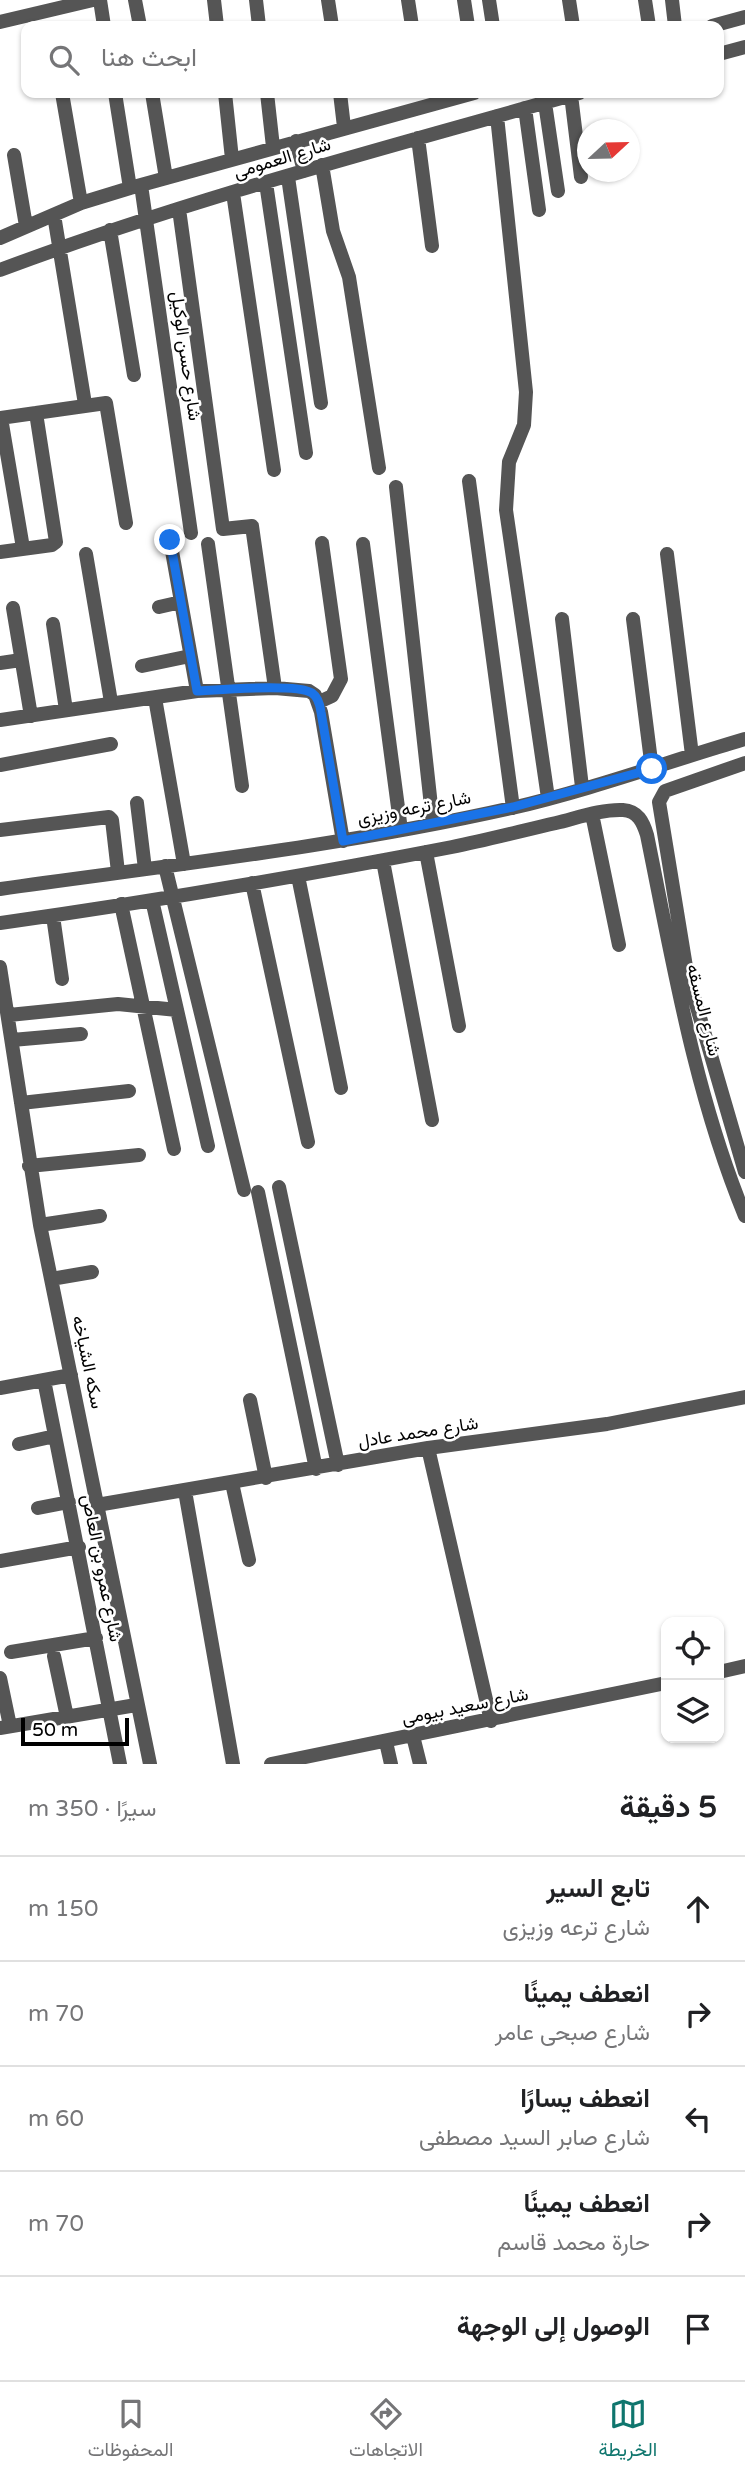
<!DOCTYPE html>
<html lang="ar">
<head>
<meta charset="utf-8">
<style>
	:root { --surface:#fff; --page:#f2f2f2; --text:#202124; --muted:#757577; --line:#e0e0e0; --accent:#0f766e }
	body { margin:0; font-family:"Varela Round",Vazirmatn,sans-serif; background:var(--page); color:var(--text); direction:rtl }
	.controls { position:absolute; right:21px; bottom:21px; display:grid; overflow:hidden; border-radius:14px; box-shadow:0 2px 5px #0004 }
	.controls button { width:63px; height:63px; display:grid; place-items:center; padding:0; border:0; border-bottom:2px solid var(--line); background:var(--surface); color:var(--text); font:35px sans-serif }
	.compass { position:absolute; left:577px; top:119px; width:63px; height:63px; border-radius:50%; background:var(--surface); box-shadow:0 2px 5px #0004; rotate:68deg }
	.scale { position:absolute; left:21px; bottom:18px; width:108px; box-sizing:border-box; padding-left:7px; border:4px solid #000; border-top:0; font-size:19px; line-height:24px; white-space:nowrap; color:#000; -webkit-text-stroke:5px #fff; paint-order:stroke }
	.stop { position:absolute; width:21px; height:21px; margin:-16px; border:5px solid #1a73e8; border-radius:50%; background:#fff }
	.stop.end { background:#1a73e8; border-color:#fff; box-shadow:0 2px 7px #0008 }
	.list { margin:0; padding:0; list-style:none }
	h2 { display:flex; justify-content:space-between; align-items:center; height:91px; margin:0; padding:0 28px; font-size:30px }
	h2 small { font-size:23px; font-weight:400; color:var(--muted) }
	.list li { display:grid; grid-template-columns:46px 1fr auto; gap:21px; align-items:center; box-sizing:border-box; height:105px; padding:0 28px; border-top:2px solid var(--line) }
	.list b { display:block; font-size:26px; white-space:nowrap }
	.list p { margin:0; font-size:23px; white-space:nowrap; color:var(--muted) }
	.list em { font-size:23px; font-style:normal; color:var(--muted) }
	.icon { flex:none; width:38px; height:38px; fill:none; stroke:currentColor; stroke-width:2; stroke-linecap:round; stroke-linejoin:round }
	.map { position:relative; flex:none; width:745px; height:1764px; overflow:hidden; direction:ltr }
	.search { position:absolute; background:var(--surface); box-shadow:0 2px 5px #0004; left:21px; right:21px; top:21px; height:77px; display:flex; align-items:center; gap:18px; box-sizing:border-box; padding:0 24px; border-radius:14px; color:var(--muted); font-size:26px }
	.sheet { height:616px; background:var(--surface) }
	nav { display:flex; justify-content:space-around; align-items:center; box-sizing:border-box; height:98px; border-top:2px solid var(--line); background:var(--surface); font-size:19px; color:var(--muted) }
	nav a { display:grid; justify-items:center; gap:4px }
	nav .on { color:var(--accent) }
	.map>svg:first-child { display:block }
</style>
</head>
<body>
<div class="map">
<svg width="745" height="1764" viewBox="0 0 745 1764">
	<rect width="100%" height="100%" fill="#fff"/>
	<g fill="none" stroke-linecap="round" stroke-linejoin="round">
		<path stroke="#555" stroke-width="14" d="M100,0L104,26
			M135,0L140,26
			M214,0L217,26
			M256,0L259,26
			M328,0L332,26
			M408,0L412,26
			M464,0L468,26
			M489,0L493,26
			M569,0L573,26
			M645,0L649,26
			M672,0L675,26
			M0,22L93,0
			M712,26L745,17
			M719,54L745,47
			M62,93L81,203
			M115,93L130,188
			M152,93L166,178
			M225,93L232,159
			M267,93L273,147
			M340,93L344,127
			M571,95L581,177
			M545,103L558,191
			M525,108L539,210
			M497,116L526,392L524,425L509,462L506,510L548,798
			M418,138L432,246
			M296,141L304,171
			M14,155L26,226
			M322,165L333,231L349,277L379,468
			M288,177L321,403
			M266,183L306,453
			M141,185L191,533
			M233,193L274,470
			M179,209L223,529L252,526L275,688
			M54,215L85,404
			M110,230L134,375
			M0,238L81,203L130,188L474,93
			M0,270C189,199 385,148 579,93
			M0,418L106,403L126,523
			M1,418L23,548
			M469,481L513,808
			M396,487L433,824
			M170,540L197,691
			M208,544L242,786
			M363,544L401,830
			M0,552L52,545L56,542L36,413
			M86,554L111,702
			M667,554L692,755
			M159,607L181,602
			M13,608L31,716
			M562,619L582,787
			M633,619L652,769
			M53,624L66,710
			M0,663L21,660
			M142,666L190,656
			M155,698L184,864
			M319,702L332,696L341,679L322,543
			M0,720L197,691L275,688L309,691L315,695L321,712L343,841
			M745,763L665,791L659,802L687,973L745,1172
			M0,765L111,744
			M137,803L145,869
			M592,814L619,945
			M0,830L109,817L112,820L118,872
			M426,852L459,1026
			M383,861L432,1120
			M165,866L244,1190
			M298,876L341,1088
			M252,883L308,1142
			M0,889C171,865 343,846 512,808C590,790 667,762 745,739
			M152,900L208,1146
			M121,904L174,1149
			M53,916L62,979
			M0,923C151,902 302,876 452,847C487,840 521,831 556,823C577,818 601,809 623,810C638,811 643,822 647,835C673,963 695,1095 745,1216
			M0,967L40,1225L150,1764
			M9,1015L118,1004L177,1010
			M12,1040L81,1034
			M21,1103L129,1091
			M29,1166L139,1155
			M279,1187L338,1465
			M258,1192L316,1469
			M40,1225L100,1216
			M51,1279L92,1272
			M44,1380L120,1764
			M0,1388L71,1375
			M250,1400L266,1478
			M19,1444L55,1436
			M428,1448L491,1721
			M232,1483L249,1560
			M185,1491L233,1764
			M97,1505L428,1448L607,1424L745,1397
			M38,1508L69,1502
			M0,1561L79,1547
			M11,1652L96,1638
			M54,1656L67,1717
			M719,1672L745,1666
			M0,1678L10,1726
			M0,1728L136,1705
			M413,1736L420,1764
			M386,1742L391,1764
			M271,1764L666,1683"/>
	</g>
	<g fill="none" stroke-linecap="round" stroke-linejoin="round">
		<path stroke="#1a73e8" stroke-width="9" d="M170,540L197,691C218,690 297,683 312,693C318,697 320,705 321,712L343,841L513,807L652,769"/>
	</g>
	<g text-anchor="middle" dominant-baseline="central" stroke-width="5" stroke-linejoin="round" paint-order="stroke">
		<g font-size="18" fill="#000" stroke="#fff">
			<text transform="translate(282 158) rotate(-17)">شارع العمومى</text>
			<text transform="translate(186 356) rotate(82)">شارع حسن الوكيل</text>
			<text transform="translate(414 808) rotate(-11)">شارع ترعه وزيزى</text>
			<text transform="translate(704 1010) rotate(76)">شارع المسقه</text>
			<text transform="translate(88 1362) rotate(78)">سكه الشياخه</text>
			<text transform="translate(418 1432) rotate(-9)">شارع محمد عادل</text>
			<text transform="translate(102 1568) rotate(79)">شارع عمرو بن العاص</text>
			<text transform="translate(465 1706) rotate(-11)">شارع سعيد بيومى</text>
		</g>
	</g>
</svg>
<div class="controls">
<button><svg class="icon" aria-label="locate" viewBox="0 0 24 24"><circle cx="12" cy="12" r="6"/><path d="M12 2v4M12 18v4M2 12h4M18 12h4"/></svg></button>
<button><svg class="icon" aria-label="layers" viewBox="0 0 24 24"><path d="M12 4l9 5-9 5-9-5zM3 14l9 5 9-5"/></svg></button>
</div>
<svg class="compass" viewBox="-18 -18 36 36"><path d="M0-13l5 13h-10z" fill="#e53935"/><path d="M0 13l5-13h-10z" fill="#757577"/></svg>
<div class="scale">50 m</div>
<div class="stop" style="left:652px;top:769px"></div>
<div class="stop end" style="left:170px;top:540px"></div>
<div class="search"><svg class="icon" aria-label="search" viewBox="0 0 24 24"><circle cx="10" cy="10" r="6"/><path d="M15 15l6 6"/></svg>ابحث هنا</div>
</div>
<section class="sheet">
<h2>5 دقيقة<small>سيرًا · 350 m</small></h2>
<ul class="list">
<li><svg class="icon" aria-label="ahead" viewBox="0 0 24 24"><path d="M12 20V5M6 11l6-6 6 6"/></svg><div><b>تابع السير</b><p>شارع ترعه وزيزى</p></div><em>150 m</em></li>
<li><svg class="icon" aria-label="right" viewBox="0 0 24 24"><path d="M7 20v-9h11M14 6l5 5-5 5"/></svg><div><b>انعطف يمينًا</b><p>شارع صبحى عامر</p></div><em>70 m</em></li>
<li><svg class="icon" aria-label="left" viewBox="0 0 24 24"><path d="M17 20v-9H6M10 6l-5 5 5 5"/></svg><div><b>انعطف يسارًا</b><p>شارع صابر السيد مصطفى</p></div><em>60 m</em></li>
<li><svg class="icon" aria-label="right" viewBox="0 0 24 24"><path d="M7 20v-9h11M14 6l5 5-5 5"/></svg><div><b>انعطف يمينًا</b><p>حارة محمد قاسم</p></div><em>70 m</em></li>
<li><svg class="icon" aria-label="arrive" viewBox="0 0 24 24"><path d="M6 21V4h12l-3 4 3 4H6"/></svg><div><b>الوصول إلى الوجهة</b></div></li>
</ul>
</section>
<nav>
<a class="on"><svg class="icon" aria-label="map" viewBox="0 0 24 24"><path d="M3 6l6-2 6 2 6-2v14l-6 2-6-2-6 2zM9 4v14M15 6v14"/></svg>الخريطة</a>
<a><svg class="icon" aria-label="directions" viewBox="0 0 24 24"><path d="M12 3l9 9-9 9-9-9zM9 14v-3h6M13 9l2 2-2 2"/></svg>الاتجاهات</a>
<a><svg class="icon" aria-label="saved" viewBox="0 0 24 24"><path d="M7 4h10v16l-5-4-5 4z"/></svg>المحفوظات</a>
</nav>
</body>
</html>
